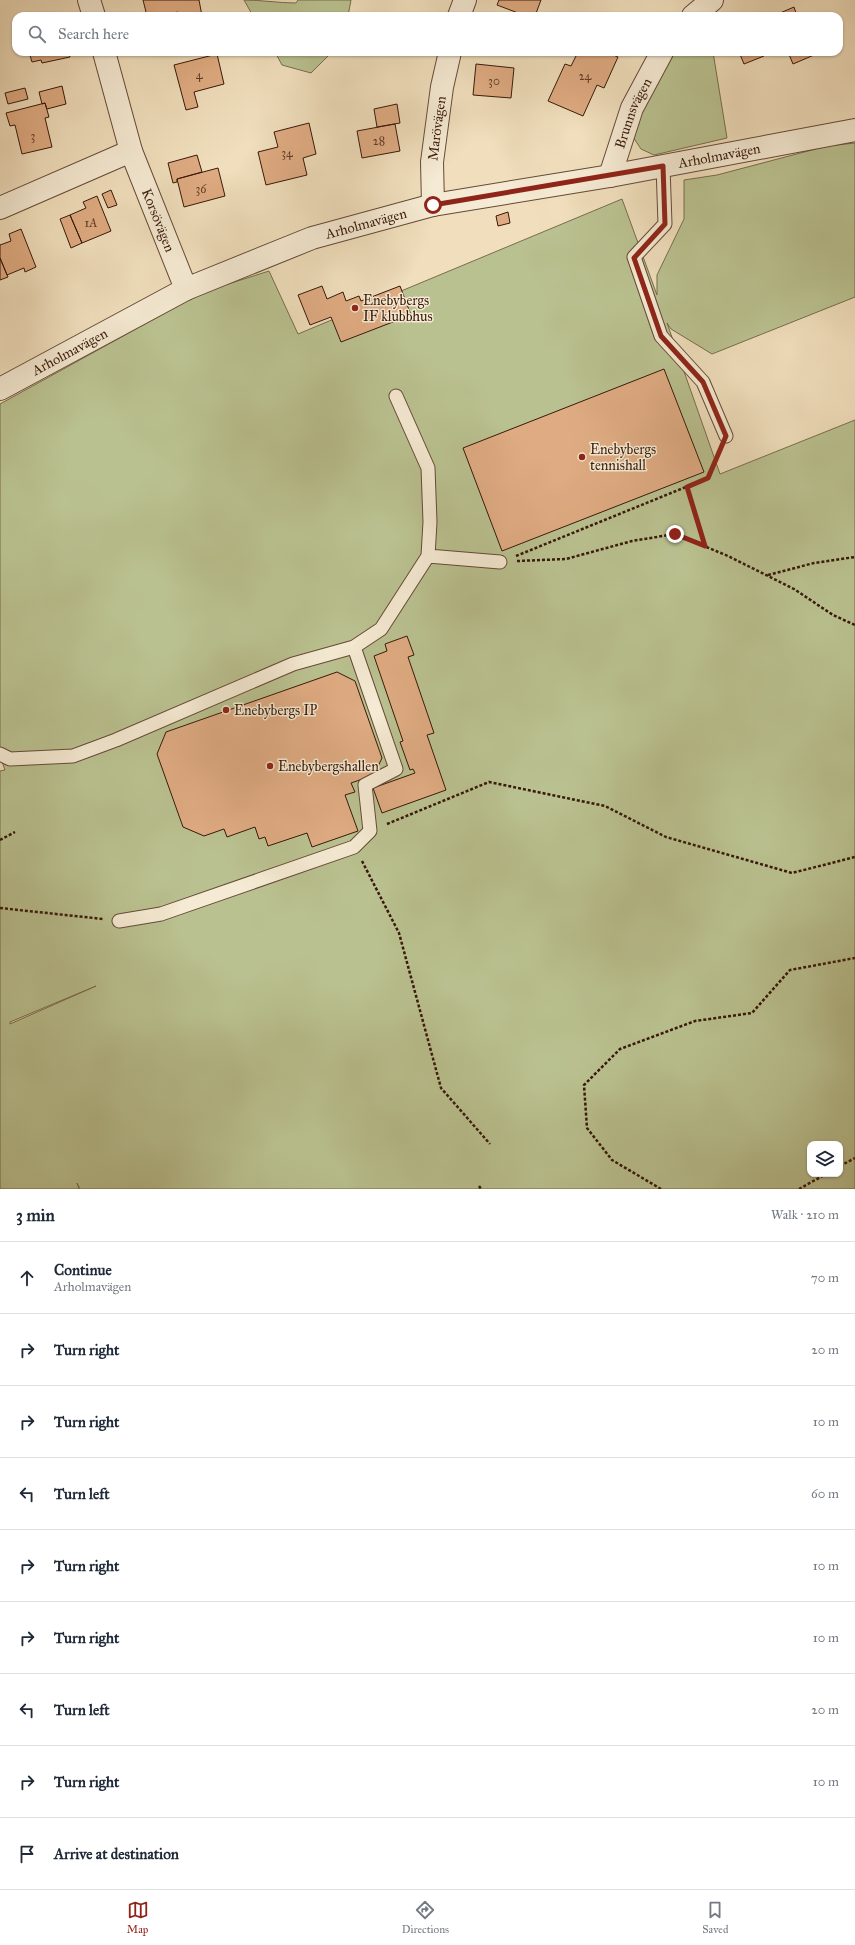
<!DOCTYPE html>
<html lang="en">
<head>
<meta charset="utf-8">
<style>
	:root { --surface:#fff; --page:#f2f2f3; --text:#1f2937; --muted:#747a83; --line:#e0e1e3; --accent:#8f2418 }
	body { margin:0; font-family:"IM FELL Great Primer",serif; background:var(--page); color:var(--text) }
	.controls { position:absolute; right:12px; bottom:12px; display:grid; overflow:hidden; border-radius:8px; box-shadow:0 1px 3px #0004 }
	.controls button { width:36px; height:36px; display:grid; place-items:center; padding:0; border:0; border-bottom:1px solid var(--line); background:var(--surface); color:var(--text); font:20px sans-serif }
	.stop { position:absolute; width:12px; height:12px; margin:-9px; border:3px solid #8f2418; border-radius:50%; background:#fff }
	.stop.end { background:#8f2418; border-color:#fff; box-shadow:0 1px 4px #0008 }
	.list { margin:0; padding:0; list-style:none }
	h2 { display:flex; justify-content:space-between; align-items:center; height:52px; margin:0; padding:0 16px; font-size:17px }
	h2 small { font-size:13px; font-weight:400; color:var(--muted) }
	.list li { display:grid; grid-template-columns:26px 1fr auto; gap:12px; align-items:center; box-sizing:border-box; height:72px; padding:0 16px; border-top:1px solid var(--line) }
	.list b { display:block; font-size:15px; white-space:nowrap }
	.list p { margin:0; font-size:13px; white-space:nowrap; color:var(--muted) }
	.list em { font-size:13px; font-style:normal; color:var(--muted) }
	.icon { flex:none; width:22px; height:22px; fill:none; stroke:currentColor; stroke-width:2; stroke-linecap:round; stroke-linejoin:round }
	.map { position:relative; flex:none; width:855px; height:1189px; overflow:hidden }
	.search { position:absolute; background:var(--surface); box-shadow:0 1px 3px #0004; left:12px; right:12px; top:12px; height:44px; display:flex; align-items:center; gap:10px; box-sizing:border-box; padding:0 14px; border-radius:12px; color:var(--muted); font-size:15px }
	.sheet { height:700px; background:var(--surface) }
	nav { display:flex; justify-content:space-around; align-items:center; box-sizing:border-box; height:56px; border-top:1px solid var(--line); background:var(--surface); font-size:11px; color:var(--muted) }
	nav a { display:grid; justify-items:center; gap:2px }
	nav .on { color:var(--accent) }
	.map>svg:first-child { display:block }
</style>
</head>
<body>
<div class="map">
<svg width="855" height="1189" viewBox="0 0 855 1189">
	<rect width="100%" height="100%" fill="#f0debc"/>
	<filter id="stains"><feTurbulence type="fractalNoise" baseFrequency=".005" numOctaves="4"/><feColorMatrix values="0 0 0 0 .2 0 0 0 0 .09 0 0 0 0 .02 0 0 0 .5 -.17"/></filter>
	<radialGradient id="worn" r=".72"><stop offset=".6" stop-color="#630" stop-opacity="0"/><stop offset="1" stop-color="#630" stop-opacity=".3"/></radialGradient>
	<path fill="#bac190" stroke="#786c4d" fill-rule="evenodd" d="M244,0C262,0 278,3 296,3L298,0H351L348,16H253Z
		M275,52H332L311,73L282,65Z
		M672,52H713L727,138L654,155L641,149L633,137L635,124Z
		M855,143V297L712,354L671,329L667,323L720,474L855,420V1189H80L77,1183L79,1189H0V771L5,770L0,756V404L203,292L269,271L298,334L622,199L657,295V275L684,219V180L717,175L827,146ZM96,986L10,1024V1022ZM810,1144H840V1174H810Z"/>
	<path fill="#dfab82" stroke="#37180a" d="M143,0H199L202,16H179L178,12L158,16H147Z
		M499,0H541L535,16H526L497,5Z
		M794,7L797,16H773Z
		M29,52H69L70,57L42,63L41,60L32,62Z
		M578,52H606L618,57L604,88L597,85L583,116L548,101L565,64L571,66Z
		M739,52H762L764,56L744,64Z
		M788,52H813L814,55L793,64Z
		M217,54L224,84L194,92L198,107L186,110L174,65Z
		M476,64L514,68L511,98L473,95Z
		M62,86L66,104L47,109L45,103L42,104L39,92Z
		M25,88L28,99L8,104L5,93Z
		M45,103L49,117L45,118L52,147L22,154L15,125L10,126L6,113Z
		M397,104L400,123L377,127L374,109Z
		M309,123L316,154L303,158L307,175L266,185L258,152L278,147L274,132Z
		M395,124L400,151L362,158L357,131Z
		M197,155L202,172L177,179V182L173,183L168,163Z
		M218,168L225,196L184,207L177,179Z
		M111,190L117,205L108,208L102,194Z
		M97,196L111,231L82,243L70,215L86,208L83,202Z
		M508,212L510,223L498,226L496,216Z
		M70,215L82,243L71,248L60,219Z
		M21,229L36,267L25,272L24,268L7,275L0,258V245L11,241L9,234Z
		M0,258L8,277L0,280Z
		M322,286L327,299L343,292L346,301L359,296L361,301L400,286L411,315L341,342L331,317L310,325L298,295Z
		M664,369L704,472L502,551L463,448Z
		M407,636L414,655L408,657L434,733L427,735L446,790L382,813L373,788L415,773L413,769L410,770L400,742L403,741L374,656L387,651L385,644Z
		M337,672L355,681L382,758L374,775L351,783L355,792L345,795L358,831L312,847L307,833L268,846L265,837L259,839L255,827L227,837L224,829L204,836L183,827L157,754L166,732Z"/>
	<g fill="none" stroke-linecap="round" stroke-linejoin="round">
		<g stroke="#654a36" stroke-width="15">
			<path id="service" d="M663,166L665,224L634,257L661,336L703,382L726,436
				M428,556L500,562
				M0,754L10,759L73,756L116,740L293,664L354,647L381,629L428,556L430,522L428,468L396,396
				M119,921L161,914L354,847L370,831L365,785L396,769L354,647"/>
		</g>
		<g stroke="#654a36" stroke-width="24">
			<g id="minor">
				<path d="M89,0L94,16"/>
				<path d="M459,16L465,0"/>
				<path d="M693,16L712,0"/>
				<path id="s1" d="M104,52L131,151L186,289"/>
				<path id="s2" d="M610,176L632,108L662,52"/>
				<path id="s3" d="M433,205L432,162L442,87L450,52"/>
				<path d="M0,208L131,151"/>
				<path id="s4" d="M0,389L186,289L312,238L433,205L610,176L855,130"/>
			</g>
		</g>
		<path stroke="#37180a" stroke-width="2.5" stroke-dasharray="3 2" stroke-linecap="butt" d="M687,487L705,546
			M516,556L708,478L719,451
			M517,561L566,559L632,541L675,534L728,556L794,589L833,615L855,625
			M768,575L814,563L855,557
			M387,824L489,782L605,806L666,837L792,873L855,857
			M0,840L15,832
			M362,861L399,933L441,1088L490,1144
			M0,908L103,919
			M840,1166L855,1158
			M479,1186L481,1189
			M661,1189L612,1160L587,1128L584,1085L620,1049L695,1021L752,1013L790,970L855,958
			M799,1189L826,1174"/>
		<use href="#service" stroke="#f5ead3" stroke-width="13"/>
		<use href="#minor" stroke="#f5ead3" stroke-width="22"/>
	</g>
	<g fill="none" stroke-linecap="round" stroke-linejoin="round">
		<path stroke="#8f2418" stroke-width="5" d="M433,205L663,166L665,224L634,258L661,336L703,382L726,436L708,478L687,487L705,546L675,534"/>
	</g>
	<g fill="#8f2418" stroke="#f5ead3" stroke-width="1.5">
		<circle cx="355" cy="308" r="4"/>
		<circle cx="582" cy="457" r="4"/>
		<circle cx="226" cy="710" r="4"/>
		<circle cx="270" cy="766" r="4"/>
	</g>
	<g text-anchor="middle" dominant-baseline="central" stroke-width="3" stroke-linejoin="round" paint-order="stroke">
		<g font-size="12" fill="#613d28">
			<text x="199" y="75">4</text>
			<text x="585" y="76">24</text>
			<text x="494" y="81">30</text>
			<text x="33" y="136">3</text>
			<text x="379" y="141">28</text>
			<text x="287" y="153">34</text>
			<text x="201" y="189">36</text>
			<text x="91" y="223">1A</text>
		</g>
		<g font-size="14" fill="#37180a" stroke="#f5ead3">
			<text stroke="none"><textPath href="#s2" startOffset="67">Brunnsvägen</textPath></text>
			<text stroke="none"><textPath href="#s3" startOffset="77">Marövägen</textPath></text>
			<text stroke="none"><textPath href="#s4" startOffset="763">Arholmavägen</textPath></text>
			<text stroke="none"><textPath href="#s1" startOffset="177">Korsövägen</textPath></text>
			<text stroke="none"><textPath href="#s4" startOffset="403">Arholmavägen</textPath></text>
			<text stroke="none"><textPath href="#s4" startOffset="79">Arholmavägen</textPath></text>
		</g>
		<g font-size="14" fill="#37180a" stroke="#f5ead3" text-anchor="start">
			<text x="363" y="300">Enebybergs<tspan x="363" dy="16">IF klubbhus</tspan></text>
			<text x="590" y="449">Enebybergs<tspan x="590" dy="16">tennishall</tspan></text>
			<text x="234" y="710">Enebybergs IP</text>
			<text x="278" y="766">Enebybergshallen</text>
		</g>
	</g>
	<rect width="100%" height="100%" filter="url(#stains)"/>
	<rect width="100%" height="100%" fill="url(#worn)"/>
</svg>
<div class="controls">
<button><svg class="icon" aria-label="layers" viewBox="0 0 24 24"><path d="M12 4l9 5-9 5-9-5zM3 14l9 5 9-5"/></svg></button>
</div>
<div class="stop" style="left:433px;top:205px"></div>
<div class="stop end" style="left:675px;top:534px"></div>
<div class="search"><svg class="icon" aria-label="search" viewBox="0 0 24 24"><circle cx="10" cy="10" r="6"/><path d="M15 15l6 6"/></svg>Search here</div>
</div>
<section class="sheet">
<h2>3 min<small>Walk · 210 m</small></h2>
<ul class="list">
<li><svg class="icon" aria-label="ahead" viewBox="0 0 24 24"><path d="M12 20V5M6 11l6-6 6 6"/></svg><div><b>Continue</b><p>Arholmavägen</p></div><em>70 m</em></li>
<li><svg class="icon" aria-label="right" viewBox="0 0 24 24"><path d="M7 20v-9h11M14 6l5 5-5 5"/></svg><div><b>Turn right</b></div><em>20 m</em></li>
<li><svg class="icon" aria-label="right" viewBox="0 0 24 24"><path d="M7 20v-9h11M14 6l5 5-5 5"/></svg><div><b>Turn right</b></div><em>10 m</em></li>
<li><svg class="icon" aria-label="left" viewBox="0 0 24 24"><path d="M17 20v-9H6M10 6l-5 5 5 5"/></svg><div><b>Turn left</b></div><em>60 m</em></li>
<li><svg class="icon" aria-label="right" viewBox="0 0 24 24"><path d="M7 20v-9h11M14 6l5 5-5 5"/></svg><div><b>Turn right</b></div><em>10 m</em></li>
<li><svg class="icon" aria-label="right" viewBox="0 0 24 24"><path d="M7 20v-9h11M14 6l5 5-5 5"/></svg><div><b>Turn right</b></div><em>10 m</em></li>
<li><svg class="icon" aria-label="left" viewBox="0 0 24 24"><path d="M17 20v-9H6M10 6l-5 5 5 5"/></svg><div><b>Turn left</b></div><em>20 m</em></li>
<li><svg class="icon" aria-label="right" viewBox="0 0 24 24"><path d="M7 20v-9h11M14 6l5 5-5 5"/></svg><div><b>Turn right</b></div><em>10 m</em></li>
<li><svg class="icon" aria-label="arrive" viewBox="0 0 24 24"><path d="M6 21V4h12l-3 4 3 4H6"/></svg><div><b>Arrive at destination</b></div></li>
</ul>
</section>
<nav>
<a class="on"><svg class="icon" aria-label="map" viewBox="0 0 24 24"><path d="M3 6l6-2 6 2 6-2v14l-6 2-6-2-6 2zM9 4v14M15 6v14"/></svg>Map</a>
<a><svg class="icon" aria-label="directions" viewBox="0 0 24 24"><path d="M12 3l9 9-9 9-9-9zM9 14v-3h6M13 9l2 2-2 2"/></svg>Directions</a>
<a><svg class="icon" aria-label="saved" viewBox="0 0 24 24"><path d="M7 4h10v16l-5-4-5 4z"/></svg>Saved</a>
</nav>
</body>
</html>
